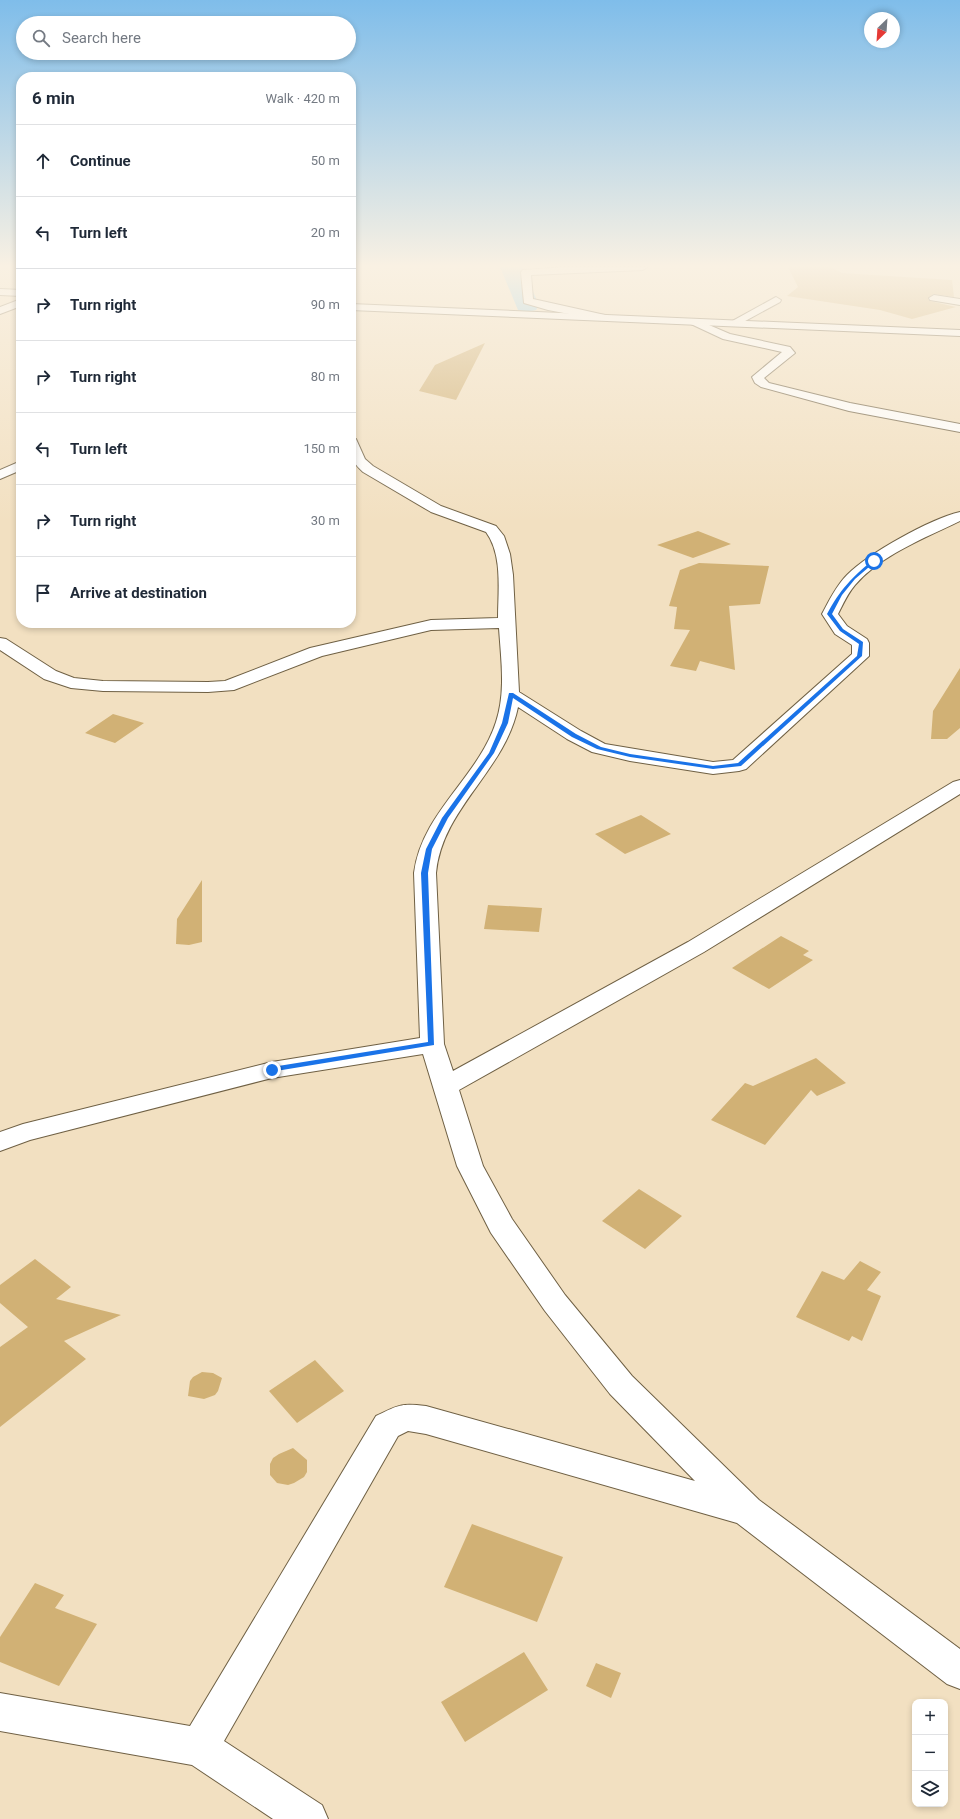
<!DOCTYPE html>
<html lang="en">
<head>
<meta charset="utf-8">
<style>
	:root { --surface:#fff; --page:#f2f2f3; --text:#1f2937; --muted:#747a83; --line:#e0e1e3 }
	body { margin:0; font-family:Roboto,sans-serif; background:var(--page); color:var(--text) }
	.controls { position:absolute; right:12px; bottom:12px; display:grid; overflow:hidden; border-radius:8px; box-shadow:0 2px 6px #0003 }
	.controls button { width:36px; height:36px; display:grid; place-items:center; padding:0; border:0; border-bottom:1px solid var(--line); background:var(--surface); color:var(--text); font:20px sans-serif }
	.compass { position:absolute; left:864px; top:12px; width:36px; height:36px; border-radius:50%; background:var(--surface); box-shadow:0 2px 6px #0003; rotate:205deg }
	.stop { position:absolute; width:12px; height:12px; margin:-9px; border:3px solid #1a73e8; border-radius:50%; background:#fff }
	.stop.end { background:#1a73e8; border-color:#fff; box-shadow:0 1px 4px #0008 }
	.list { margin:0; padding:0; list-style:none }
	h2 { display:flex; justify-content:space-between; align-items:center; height:52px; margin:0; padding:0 16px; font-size:17px }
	h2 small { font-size:13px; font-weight:400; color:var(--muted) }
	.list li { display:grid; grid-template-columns:26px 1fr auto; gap:12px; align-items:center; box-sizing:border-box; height:72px; padding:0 16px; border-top:1px solid var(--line) }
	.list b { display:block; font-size:15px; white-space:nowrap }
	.list em { font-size:13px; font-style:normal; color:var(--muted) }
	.icon { flex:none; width:22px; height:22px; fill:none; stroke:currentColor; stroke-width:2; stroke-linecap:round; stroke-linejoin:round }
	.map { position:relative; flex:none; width:960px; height:1819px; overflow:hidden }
	.search { position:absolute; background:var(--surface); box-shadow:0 2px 6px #0003; left:16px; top:16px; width:340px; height:44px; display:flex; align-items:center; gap:10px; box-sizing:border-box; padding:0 14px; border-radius:22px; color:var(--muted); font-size:15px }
	.panel { position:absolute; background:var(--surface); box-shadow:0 2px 6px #0003; left:16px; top:72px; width:340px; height:556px; border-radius:16px }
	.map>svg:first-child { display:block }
</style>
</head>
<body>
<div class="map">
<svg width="960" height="1819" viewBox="0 0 960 1819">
	<rect width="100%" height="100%" fill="#f2e0c1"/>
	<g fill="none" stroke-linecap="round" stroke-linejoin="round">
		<path fill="#83cbed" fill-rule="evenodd" d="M500,267H522L539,305L536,310L527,312L518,310Z"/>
	</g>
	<path fill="#d1b175" d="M788,267H831L842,273L952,280L954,297L934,294L928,299L930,301L956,307L912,319L880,310L787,296L798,287Z
		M485,343L456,400L419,391L435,365Z
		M698,531L731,544L693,558L657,545Z
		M699,563L769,566L760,604L729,606L735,670L700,661L696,671L670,666L690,630L674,629L677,607L669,606L680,570Z
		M960,668V728L947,739H931L933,711Z
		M113,714L144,723L115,743L85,733Z
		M641,815L671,834L625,854L595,834Z
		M202,880V942L189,945L176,944L177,919Z
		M488,905L542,908L539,932L484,929Z
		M781,936L809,951L803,955L813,960L769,989L732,968Z
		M816,1058L846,1083L817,1096L811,1090L765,1145L711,1120L745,1083L753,1086Z
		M639,1189L682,1216L645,1249L602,1221Z
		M35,1259L71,1287L56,1299L121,1315L64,1341L86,1359L0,1427V1347L28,1327L0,1303V1285Z
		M860,1261L881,1272L867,1290L881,1296L862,1341L852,1336L849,1341L796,1317L822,1271L844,1280Z
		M315,1360L344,1391L297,1423L269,1391Z
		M202,1372L213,1373L222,1378L218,1391L215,1395L204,1399L188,1396L190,1381L193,1377Z
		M293,1448L307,1460V1472L304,1477L294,1483L288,1485L277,1483L270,1475V1464L273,1458L279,1454Z
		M472,1524L563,1557L537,1622L444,1587Z
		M35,1583L64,1595L55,1608L97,1624L59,1686L0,1662V1637Z
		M524,1652L548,1690L465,1742L441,1702Z
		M596,1663L621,1673L611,1698L586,1686Z"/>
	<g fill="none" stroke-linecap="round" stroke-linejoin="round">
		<g stroke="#6f6044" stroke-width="2">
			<path id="street" d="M567,267H647L643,270L531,275L533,299L605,315L606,317L605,319L601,320L548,310L524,303L521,272L523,270Z
				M934,295L960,299V305L930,300L929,298Z
				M776,297L781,300L780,302L736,326H728L727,324Z
				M21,299V306L0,314V307Z
				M695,319L730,334L790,347L795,353L764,378L769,383L850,403L960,424V432L849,411L761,387L755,383L752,377L782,352L723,339L691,324L690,322Z
				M351,438L356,439L365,459L373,466L441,506L496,526L504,536L510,554L513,575L519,692L581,731L605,744L713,762L733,760L852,654V645L835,634L822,614C829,601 836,586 847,575C869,553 930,519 960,512V521C925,538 881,555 855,585C848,593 843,604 838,614L847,626L867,639L869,643V656L746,769L739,771L713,774L630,761L592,752L567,739L518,707C505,771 442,808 436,873L444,1044L453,1071L688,942L953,782L960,780V794L704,952L459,1090L483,1166L512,1219L565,1295L632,1376L759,1500L960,1649V1689L947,1684L737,1523L426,1434L408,1431L398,1436L224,1741L322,1805L328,1819H273L192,1765L0,1731V1693L190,1726L376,1416C399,1405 400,1403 426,1406L695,1481L610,1394L545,1311L491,1233L457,1166L423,1054L272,1078L30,1140L0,1151V1132L23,1124L272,1062L420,1038L414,873C422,812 478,778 496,722C506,692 501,659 499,628L431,630L322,656L234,690L208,692L103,691L71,688L44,679L0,650V638L6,639L56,671L74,678L103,681L208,682L225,681L310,648L431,620L498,618C498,591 503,555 486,532L431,512L363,472C350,460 351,456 351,438Z
				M21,461V470L0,479V470Z"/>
		</g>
		<g stroke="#6f6044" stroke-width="2">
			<path id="secondary" d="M0,289L21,290V296L0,295Z
				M351,304L960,330V336L351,310Z"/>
		</g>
		<use href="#street" fill="#fff" fill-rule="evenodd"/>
		<use href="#secondary" fill="#fff" fill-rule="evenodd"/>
	</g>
	<linearGradient id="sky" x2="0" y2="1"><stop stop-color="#7fbdea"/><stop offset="0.51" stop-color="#f9f1e3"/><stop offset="1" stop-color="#f9f1e3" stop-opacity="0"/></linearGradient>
	<rect width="960" height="522" fill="url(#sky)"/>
	<path fill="#1a73e8" d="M873,560L876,561L855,579L842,595L832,614L843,629L863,642L862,656L741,766L713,769L630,757L597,749L572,737L513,698L508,723L494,753L448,818L432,849L428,873L434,1045L270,1072L269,1070L272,1067L428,1042L421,873L426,849L442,818L489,753L502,723L509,693H513L576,734L601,747L630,754L713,766L738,763L857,656L859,644L840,631L827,614C840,590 852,577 873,560Z"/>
</svg>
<div class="controls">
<button>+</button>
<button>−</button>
<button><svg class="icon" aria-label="layers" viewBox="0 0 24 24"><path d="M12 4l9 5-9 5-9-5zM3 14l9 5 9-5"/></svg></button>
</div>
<svg class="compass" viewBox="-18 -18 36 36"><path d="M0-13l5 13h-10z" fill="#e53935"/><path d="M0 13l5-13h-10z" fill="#747a83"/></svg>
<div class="stop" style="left:874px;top:561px"></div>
<div class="stop end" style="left:272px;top:1070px"></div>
<div class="search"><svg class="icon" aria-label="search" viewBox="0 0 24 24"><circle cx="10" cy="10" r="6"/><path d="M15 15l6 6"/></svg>Search here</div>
<section class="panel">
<h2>6 min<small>Walk · 420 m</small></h2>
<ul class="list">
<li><svg class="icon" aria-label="ahead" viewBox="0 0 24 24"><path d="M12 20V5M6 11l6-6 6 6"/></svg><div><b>Continue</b></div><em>50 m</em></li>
<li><svg class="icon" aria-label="left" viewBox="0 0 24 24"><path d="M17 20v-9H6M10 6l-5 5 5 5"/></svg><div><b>Turn left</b></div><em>20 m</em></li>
<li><svg class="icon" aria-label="right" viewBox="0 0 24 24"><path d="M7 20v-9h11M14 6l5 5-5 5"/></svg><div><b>Turn right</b></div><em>90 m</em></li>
<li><svg class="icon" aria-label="right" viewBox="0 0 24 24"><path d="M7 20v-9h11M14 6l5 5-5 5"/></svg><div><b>Turn right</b></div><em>80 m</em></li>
<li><svg class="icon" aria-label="left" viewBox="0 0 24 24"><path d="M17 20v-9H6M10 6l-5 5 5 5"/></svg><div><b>Turn left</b></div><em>150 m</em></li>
<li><svg class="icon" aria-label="right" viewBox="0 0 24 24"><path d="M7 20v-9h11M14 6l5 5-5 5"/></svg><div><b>Turn right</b></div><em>30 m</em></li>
<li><svg class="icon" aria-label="arrive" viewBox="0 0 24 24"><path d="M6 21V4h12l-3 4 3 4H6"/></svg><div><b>Arrive at destination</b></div></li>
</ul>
</section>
</div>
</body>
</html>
